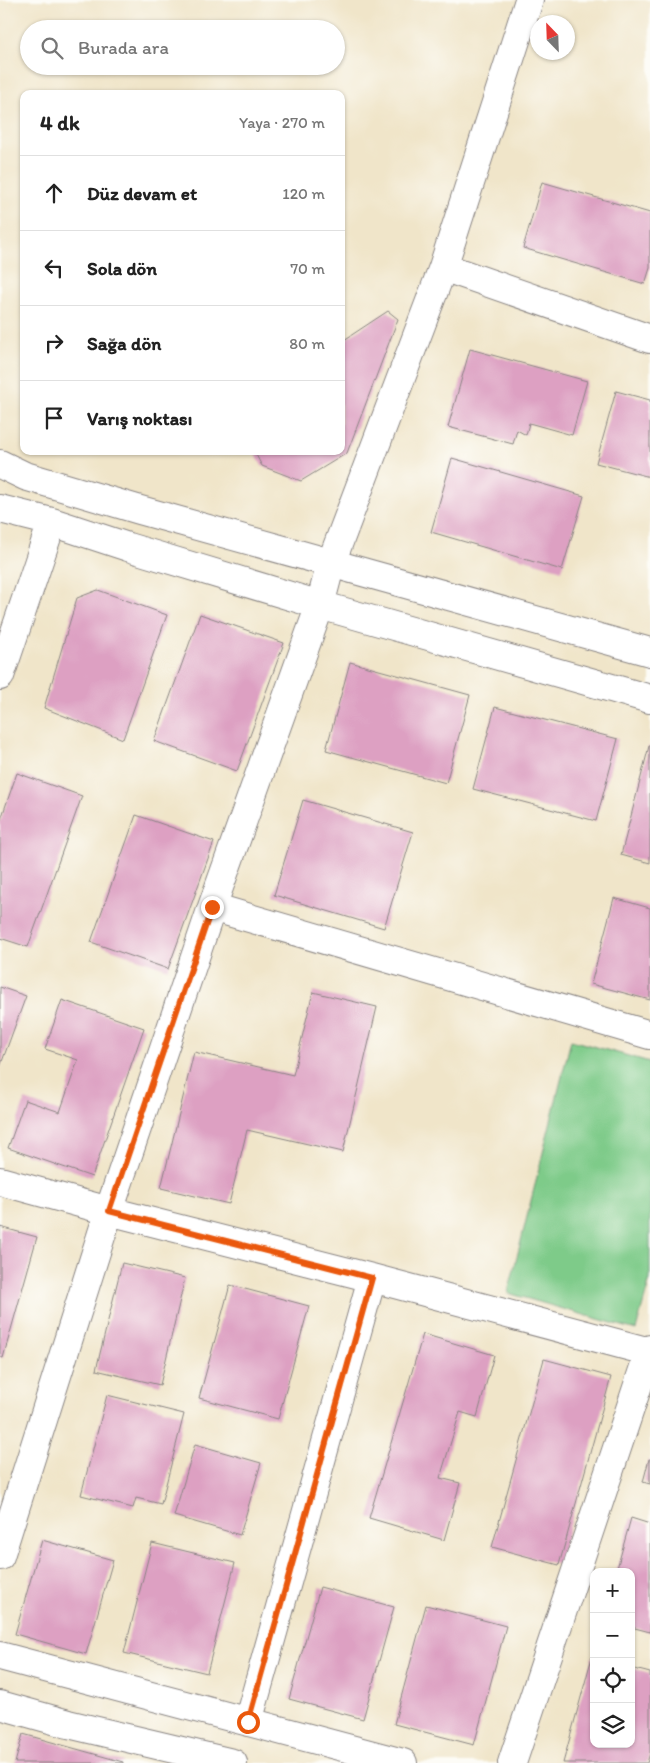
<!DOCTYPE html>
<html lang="tr">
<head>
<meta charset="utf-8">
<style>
	:root { --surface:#fff; --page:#f6f6f6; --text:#222; --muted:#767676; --line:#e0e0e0 }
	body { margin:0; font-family:Itim,sans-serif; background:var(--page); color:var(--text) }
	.controls { position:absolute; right:15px; bottom:15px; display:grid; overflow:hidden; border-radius:10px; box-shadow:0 1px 4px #0004 }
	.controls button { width:45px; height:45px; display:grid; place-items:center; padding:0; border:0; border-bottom:1px solid var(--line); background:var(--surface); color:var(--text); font:25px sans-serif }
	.compass { position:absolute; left:530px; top:15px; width:45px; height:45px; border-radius:50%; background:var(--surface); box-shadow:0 1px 4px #0004; rotate:337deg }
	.stop { position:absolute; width:15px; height:15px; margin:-11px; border:4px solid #ea580c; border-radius:50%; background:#fff }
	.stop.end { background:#ea580c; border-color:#fff; box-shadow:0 1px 5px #0008 }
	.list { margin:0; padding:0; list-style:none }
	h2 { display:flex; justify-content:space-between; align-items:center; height:65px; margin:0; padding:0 20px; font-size:21px }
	h2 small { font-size:16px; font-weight:400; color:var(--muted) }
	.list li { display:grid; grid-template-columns:32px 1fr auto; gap:15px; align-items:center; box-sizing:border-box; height:75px; padding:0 20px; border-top:1px solid var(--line) }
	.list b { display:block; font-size:19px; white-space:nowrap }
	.list em { font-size:16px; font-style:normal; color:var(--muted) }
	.icon { flex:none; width:28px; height:28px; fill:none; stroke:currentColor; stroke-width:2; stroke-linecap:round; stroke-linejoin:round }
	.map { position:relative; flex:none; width:650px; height:1763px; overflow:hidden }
	.search { position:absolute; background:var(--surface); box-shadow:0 1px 4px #0004; left:20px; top:20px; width:325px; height:55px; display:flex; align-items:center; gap:12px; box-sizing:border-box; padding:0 18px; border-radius:28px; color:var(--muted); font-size:19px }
	.panel { position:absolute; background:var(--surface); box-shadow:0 1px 4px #0004; left:20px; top:90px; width:325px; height:365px; border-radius:10px }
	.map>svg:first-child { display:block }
</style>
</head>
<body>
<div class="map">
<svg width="650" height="1763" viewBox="0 0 650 1763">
	<rect width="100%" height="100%" fill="#fdfcf7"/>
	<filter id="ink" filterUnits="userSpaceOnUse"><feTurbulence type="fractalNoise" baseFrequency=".02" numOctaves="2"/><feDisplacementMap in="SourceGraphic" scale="10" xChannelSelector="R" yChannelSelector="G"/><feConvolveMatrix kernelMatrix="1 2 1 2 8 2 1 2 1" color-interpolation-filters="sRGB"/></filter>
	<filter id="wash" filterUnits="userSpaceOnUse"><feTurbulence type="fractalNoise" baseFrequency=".0096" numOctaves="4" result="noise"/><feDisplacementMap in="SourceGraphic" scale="20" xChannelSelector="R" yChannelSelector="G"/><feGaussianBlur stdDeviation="1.12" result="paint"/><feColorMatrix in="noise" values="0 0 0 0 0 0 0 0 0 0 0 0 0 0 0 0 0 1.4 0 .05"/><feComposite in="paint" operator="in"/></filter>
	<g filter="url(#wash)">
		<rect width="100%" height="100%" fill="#f0e5c9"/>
		<path fill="#7ecb89" stroke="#507662" d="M571,1040L650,1062V1279L636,1330L508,1293Z"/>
		<g id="blocks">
			<path fill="#dda0c2" d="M542,182L650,213V268L645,284L523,248Z
				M388,311L398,319L347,453L301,481L262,466L254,451H341V342Z
				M470,349L587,381L572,435L529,423L526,435L517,430L513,444L448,427Z
				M616,391L650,400V477L596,463Z
				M452,458L584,496L562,570L431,532Z
				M98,590L167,615L123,739L44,708L77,598Z
				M200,614L284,643L237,771L154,741Z
				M350,662L470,695L446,783L326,750Z
				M495,707L618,739L596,821L473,789Z
				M649,746H650V863L621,855Z
				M17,773L82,796L28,947L0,938V822Z
				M303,800L413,832L384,928L274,895Z
				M136,815L214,842L168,969L91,942Z
				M614,898L650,908V1000L591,984Z
				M0,987L26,996L0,1067Z
				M313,992L377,1007L343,1152L247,1130L229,1204L161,1188L194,1052L293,1075Z
				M62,1000L144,1028L92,1177L8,1148L25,1100L60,1112L78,1060L45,1049Z
				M0,1227L37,1237L3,1358L0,1357Z
				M122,1263L185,1278L160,1385L96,1370Z
				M230,1285L309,1306L278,1419L199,1398Z
				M423,1334L494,1355L477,1417L460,1412L440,1478L460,1483L444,1540L369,1518Z
				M544,1359L611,1377L559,1565L492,1547Z
				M107,1395L184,1414L161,1504L136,1498L133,1508L81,1495Z
				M195,1444L261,1463L240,1535L174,1516Z
				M649,1459H650V1484L643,1482Z
				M631,1518L650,1524V1632L631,1627V1572H616Z
				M42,1540L113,1560L86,1654L15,1634Z
				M152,1543L235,1563L207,1673L124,1653Z
				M320,1587L394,1607L363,1719L289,1699Z
				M426,1605L506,1626L474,1745L394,1724Z
				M592,1657L594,1658V1744H631V1668L650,1673V1753L647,1763H563Z
				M23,1734L123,1762V1763H15Z"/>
		</g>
	</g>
	<g filter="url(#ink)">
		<use href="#blocks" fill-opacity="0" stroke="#898482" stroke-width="1"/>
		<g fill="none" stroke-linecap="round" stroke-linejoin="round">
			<g stroke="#898482" stroke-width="30">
				<path id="minor" d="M443,267L650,339
					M0,464L25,476L140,510L650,652
					M0,509L52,522L128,547L320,605L650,699
					M0,676L52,522
					M212,907L650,1035
					M0,1181L109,1211L372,1278L650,1352
					M0,1556L109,1211L212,907L320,605L331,563L443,267L529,0
					M0,1656L403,1763
					M0,1705L68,1724L233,1763
					M248,1722L372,1278
					M512,1763L650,1349"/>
			</g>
			<use href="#minor" stroke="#fff" stroke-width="28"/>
		</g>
	</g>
	<g fill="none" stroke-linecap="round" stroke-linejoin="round" filter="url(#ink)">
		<path stroke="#ea580c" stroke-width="6" d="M212,907L109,1211L372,1278L248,1722"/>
	</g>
</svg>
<div class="controls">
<button>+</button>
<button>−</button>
<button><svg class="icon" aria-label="locate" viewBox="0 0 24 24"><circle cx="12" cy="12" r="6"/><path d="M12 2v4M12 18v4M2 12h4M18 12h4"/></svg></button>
<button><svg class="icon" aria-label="layers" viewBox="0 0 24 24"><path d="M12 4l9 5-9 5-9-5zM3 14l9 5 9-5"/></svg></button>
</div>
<svg class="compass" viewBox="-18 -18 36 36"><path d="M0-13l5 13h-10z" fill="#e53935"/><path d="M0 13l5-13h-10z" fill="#767676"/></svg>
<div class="stop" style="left:248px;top:1722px"></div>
<div class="stop end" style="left:212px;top:907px"></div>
<div class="search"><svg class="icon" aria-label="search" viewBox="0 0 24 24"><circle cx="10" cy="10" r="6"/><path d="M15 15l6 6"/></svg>Burada ara</div>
<section class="panel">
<h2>4 dk<small>Yaya · 270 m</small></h2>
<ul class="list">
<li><svg class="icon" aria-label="ahead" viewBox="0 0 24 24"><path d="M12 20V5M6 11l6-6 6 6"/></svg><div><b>Düz devam et</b></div><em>120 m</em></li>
<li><svg class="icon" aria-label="left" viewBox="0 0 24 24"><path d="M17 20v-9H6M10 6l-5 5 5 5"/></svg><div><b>Sola dön</b></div><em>70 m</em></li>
<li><svg class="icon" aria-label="right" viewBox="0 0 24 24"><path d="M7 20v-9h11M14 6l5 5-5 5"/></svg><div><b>Sağa dön</b></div><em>80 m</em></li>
<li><svg class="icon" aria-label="arrive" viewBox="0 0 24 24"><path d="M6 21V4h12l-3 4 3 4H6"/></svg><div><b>Varış noktası</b></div></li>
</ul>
</section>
</div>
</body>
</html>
